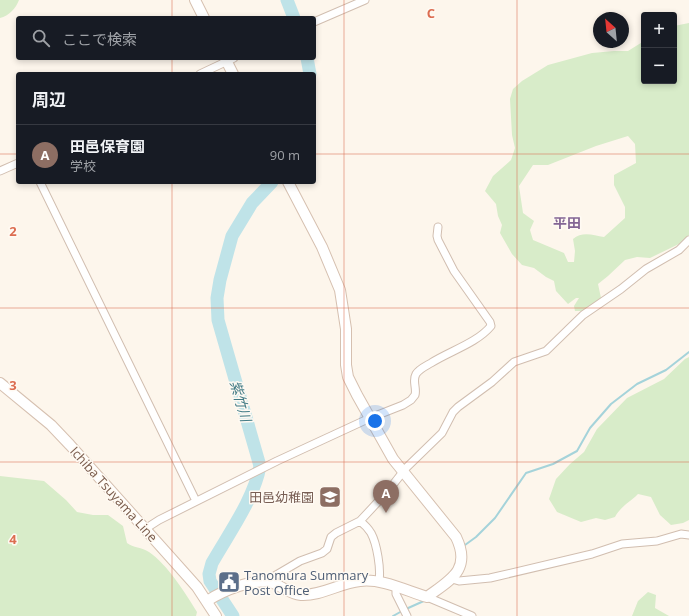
<!DOCTYPE html>
<html lang="ja">
<head>
<meta charset="utf-8">
<style>
	:root { --surface:#171b24; --page:#242831; --text:#f1f3f6; --muted:#9ea1a6; --line:#363941; --accent:#2563eb }
	body { margin:0; font-family:"Open Sans","Noto Sans JP",sans-serif; background:var(--page); color:var(--text) }
	.controls { position:absolute; right:12px; top:12px; display:grid; overflow:hidden; border-radius:4px; box-shadow:0 2px 6px #0003 }
	.controls button { width:36px; height:36px; display:grid; place-items:center; padding:0; border:0; border-bottom:1px solid var(--line); background:var(--surface); color:var(--text); font:20px sans-serif }
	.compass { position:absolute; left:593px; top:12px; width:36px; height:36px; border-radius:50%; background:var(--surface); box-shadow:0 2px 6px #0003; rotate:333deg }
	.you { position:absolute; left:375px; top:421px; width:14px; height:14px; margin:-10px; border:3px solid #fff; border-radius:50%; background:#1a73e8; box-shadow:0 0 0 6px #1a73e833 }
	.badge { display:grid; place-items:center; width:26px; height:26px; border-radius:50%; background:var(--accent); color:#fff; font-size:13px; font-weight:700 }
	.pin { position:absolute; translate:-50% -33px; filter:drop-shadow(0 1px 2px #0008) }
	.pin::after { content:''; position:absolute; top:21px; width:14px; height:12px; background:inherit; clip-path:polygon(0 0,100% 0,50% 100%) }
	.list { margin:0; padding:0; list-style:none }
	h2 { display:flex; justify-content:space-between; align-items:center; height:52px; margin:0; padding:0 16px; font-size:17px }
	h2 small { font-size:13px; font-weight:400; color:var(--muted) }
	.list li { display:grid; grid-template-columns:26px 1fr auto; gap:12px; align-items:center; box-sizing:border-box; height:60px; padding:0 16px; border-top:1px solid var(--line) }
	.list b { display:block; font-size:15px; white-space:nowrap }
	.list p { margin:0; font-size:13px; white-space:nowrap; color:var(--muted) }
	.list em { font-size:13px; font-style:normal; color:var(--muted) }
	.icon { flex:none; width:22px; height:22px; fill:none; stroke:currentColor; stroke-width:2; stroke-linecap:round; stroke-linejoin:round }
	.map { position:relative; flex:none; width:689px; height:616px; overflow:hidden }
	.search { position:absolute; background:var(--surface); box-shadow:0 2px 6px #0003; left:16px; top:16px; width:300px; height:44px; display:flex; align-items:center; gap:10px; box-sizing:border-box; padding:0 14px; border-radius:4px; color:var(--muted); font-size:15px }
	.panel { position:absolute; background:var(--surface); box-shadow:0 2px 6px #0003; left:16px; top:72px; width:300px; height:112px; border-radius:4px }
	.map>svg:first-child { display:block }
</style>
</head>
<body>
<div class="map">
<svg width="689" height="616" viewBox="0 0 689 616">
	<rect width="100%" height="100%" fill="#fdf6ec"/>
	<path fill="#d8ecc9" fill-rule="evenodd" d="M0,0H19C16,8 9,16 0,18Z
		M689,23V235L683,242L650,258L637,257L625,260L608,276L598,284L601,298L583,311H575L574,306L579,298H576L568,304L556,291L554,281L546,277L534,268L522,265L512,254L500,233L502,225L498,216L496,204L485,191L493,176L511,160L515,148L512,135L510,99L513,89L522,81L548,65L592,53L614,51H628L644,41V81H674V26ZM628,136L635,144L636,163L614,175V185L625,207V218L604,237C593,235 582,231 573,239L575,251L574,262H568L564,253L533,240L530,230L534,221L523,213L519,186L533,165H548L596,146Z
		M689,357V520L683,523L671,525L660,515L651,497L638,494C629,503 621,506 615,517L605,520L596,518L581,522L557,512L549,499L556,479L570,464L584,452L597,429L627,398L664,379L685,359Z
		M0,476L44,481L66,500L77,512L93,515H108L123,526L127,543C133,548 142,547 149,552C167,564 186,594 197,612L196,616H0Z
		M648,592L656,595L655,608L669,616H632L638,601Z"/>
	<g fill="none" stroke-linecap="round" stroke-linejoin="round">
		<path stroke="#a5d3da" stroke-width="2" d="M465,545L476,537L495,518L526,473L553,464L577,451L590,428L611,404L637,384L666,370L689,352
			M406,609L426,600
			M393,616L402,611"/>
		<path stroke="#bfe3e8" stroke-width="13" d="M287,0L294,18
			M307,58L310,74
			M233,616L210,581L209,574L212,563C229,533 254,499 260,466L218,320L217,298L220,280L232,236L252,203L272,182"/>
		<g stroke="#d1beb0" stroke-width="9">
			<path id="street" d="M314,22L365,0
				M200,74L234,58
				M0,171L18,163
				M40,182L196,501
				M360,521C365,525 368,528 371,533C377,544 381,569 379,581
				M145,529L159,520L277,461L370,418L403,405L411,400L415,395C417,388 412,381 416,374C419,369 426,366 431,363C450,351 477,343 491,326L490,322L454,271L438,240L437,236L438,227
				M452,579L459,581L490,578L592,554L622,544L657,541L681,534L689,535
				M266,581L300,561L322,553L327,549L331,537L336,533L360,521L388,491L406,468L442,433L453,412L458,407L492,382L514,362L546,351L583,315L621,289L646,269L679,250L689,240
				M396,587V594L407,616
				M427,597L472,616"/>
		</g>
		<g stroke="#d6c0b0" stroke-width="12">
			<path id="secondary" d="M195,0L204,18
				M225,58L233,74
				M0,383L51,425L70,445L197,587L216,616
				M207,601C222,591 255,577 273,583C283,587 290,594 301,595C321,596 340,583 360,581C381,578 407,591 427,597C450,580 472,570 456,537L393,459L357,395L348,377L346,365V329L340,290L322,247L288,182"/>
		</g>
		<use href="#street" stroke="#fff" stroke-width="7"/>
		<use href="#secondary" stroke="#fff" stroke-width="10"/>
	</g>
	<path fill="none" stroke="#dc6d51" stroke-width="1" stroke-opacity="0.55" d="M172,0V18M344,0V616M517,0V616M172,58V74M0,154H18M314,154H689M172,182V616M0,308H689M0,462H689"/>
	<defs>
		<g id="school-square" transform="scale(1.15)"><rect x="-9" y="-9" width="18" height="18" rx="4" fill="#8d6e63" stroke="#fffaf3"/><path d="M0-5L7-2L0 1L-7-2ZM-4 1L0 2.5L4 1V4Q0 6-4 4Z" fill="#fff"/></g>
		<g id="civic-square" transform="scale(1.15)"><rect x="-9" y="-9" width="18" height="18" rx="4" fill="#5c6f8a" stroke="#fffaf3"/><path d="M-.6-6.5H3V-4.5H.6V-3L4-1V1h2V6H-6V1h2V-1L-.6-3ZM-1.2 2.5V6h2.4V2.5Z" fill="#fff"/></g>
	</defs>
	<g fill-rule="evenodd">
		<use href="#school-square" x="330" y="497"/>
		<use href="#civic-square" x="229" y="582"/>
	</g>
	<g text-anchor="middle" dominant-baseline="central" stroke-width="3" stroke-linejoin="round" paint-order="stroke">
		<g font-size="13" fill="#7a5c4d" stroke="#fffaf3">
			<text transform="translate(114 494) rotate(48)">Ichiba Tsuyama Line</text>
		</g>
		<g font-size="13" fill="#785e54" stroke="#fffaf3" text-anchor="end">
			<text x="314" y="497">田邑幼稚園</text>
		</g>
		<g font-size="13" fill="#4e5e75" stroke="#fffaf3" text-anchor="start">
			<text x="244" y="575">Tanomura Summary<tspan x="244" dy="15">Post Office</tspan></text>
		</g>
		<g font-size="14" font-weight="bold" fill="#846695" stroke="#fffaf3">
			<text x="567" y="222">平田</text>
		</g>
		<g font-size="14" font-style="italic" fill="#437c86" stroke="#fffaf3">
			<text transform="translate(241 401) rotate(74)">紫竹川</text>
		</g>
	</g>
	<g font-size="13" text-anchor="middle" font-weight="bold" fill="#dc6d51" stroke="#fffaf3" stroke-width="3" stroke-linejoin="round" paint-order="stroke">
		<text x="431" y="18">C</text>
		<text x="13" y="236">2</text>
		<text x="13" y="390">3</text>
		<text x="13" y="544">4</text>
	</g>
</svg>
<div class="controls">
<button>+</button>
<button>−</button>
</div>
<svg class="compass" viewBox="-18 -18 36 36"><path d="M0-13l5 13h-10z" fill="#e53935"/><path d="M0 13l5-13h-10z" fill="#9ea1a6"/></svg>
<div class="you"></div>
<div class="pin badge" style="left:386px;top:513px;background:#8d6e63">A</div>
<div class="search"><svg class="icon" aria-label="search" viewBox="0 0 24 24"><circle cx="10" cy="10" r="6"/><path d="M15 15l6 6"/></svg>ここで検索</div>
<section class="panel">
<h2>周辺<small></small></h2>
<ul class="list">
<li><span class="badge" style="background:#8d6e63">A</span><div><b>田邑保育園</b><p>学校</p></div><em>90 m</em></li>
</ul>
</section>
</div>
</body>
</html>
